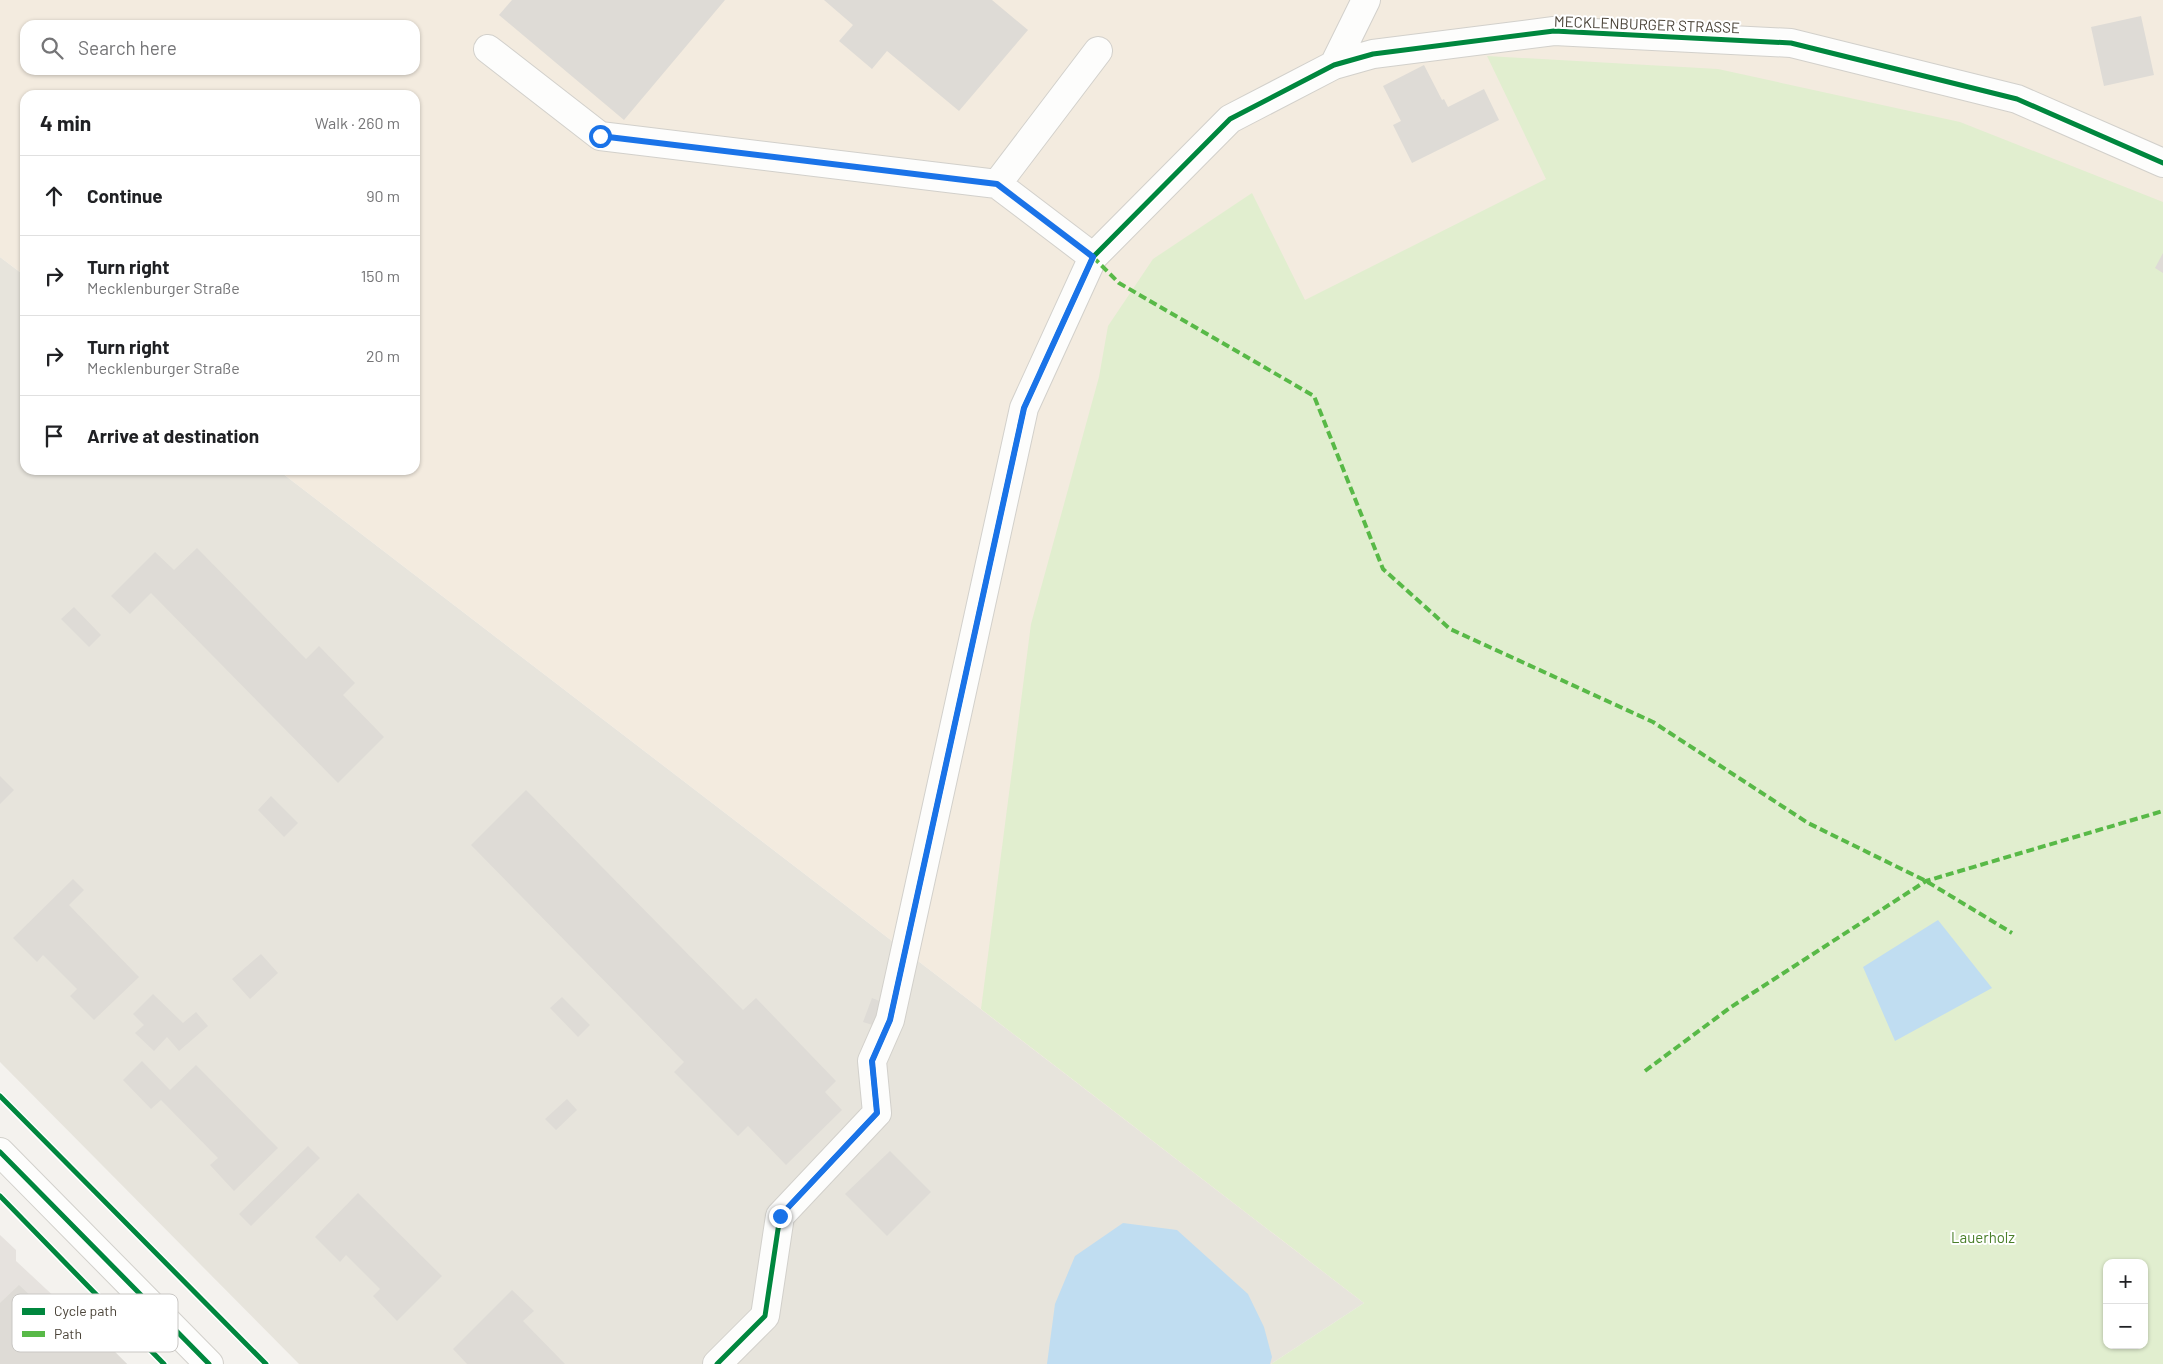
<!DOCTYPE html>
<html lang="en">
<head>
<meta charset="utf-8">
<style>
	:root { --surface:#fff; --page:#f2f2f2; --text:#202124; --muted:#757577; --line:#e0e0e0 }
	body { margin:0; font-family:Barlow,sans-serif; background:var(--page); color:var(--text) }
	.controls { position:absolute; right:15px; bottom:15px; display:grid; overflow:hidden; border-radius:10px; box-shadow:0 1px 4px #0004 }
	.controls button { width:45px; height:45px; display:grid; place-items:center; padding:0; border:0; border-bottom:1px solid var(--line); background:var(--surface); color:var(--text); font:25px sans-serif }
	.stop { position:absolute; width:15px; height:15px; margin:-11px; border:4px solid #1a73e8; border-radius:50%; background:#fff }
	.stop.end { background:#1a73e8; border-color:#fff; box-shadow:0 1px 5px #0008 }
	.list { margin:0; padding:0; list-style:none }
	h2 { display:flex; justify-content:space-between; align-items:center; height:65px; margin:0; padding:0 20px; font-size:21px }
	h2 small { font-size:16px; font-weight:400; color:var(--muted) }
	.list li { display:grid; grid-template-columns:32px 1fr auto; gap:15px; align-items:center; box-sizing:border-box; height:80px; padding:0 20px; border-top:1px solid var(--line) }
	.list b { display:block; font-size:19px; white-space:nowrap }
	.list p { margin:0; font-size:16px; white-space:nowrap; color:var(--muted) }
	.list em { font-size:16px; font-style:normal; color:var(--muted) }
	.icon { flex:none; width:28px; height:28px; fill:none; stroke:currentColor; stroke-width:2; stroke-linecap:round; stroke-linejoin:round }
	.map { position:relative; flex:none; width:2163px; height:1364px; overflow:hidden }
	.search { position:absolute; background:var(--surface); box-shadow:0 1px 4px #0004; left:20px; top:20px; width:400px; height:55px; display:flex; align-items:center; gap:12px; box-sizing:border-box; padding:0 18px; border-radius:15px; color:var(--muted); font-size:19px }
	.panel { position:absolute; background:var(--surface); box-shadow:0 1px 4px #0004; left:20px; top:90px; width:400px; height:385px; border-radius:15px }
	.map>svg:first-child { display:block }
</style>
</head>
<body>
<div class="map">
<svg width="2163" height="1364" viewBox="0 0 2163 1364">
	<rect width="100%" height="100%" fill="#f4f2ee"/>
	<path fill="#e7e4dc" d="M0,257L25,276V470H278L1364,1303L1271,1364H299L0,1062Z"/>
	<path fill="#f3ebdf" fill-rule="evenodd" d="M0,0H2163V1046L1364,1303L278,470H415V95H25V276L0,257ZM25,25H415V70H25Z"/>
	<path fill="#e6e2de" d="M0,1235L16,1250V1261L60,1302L63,1300L127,1364H0Z"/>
	<path fill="#e1eecf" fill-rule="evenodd" d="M1487,56L1718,69L1960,122L2163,202V1364H1271L1364,1303L981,1009L1031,624L1099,377L1108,326L1153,259L1252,193L1305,300L1546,179ZM2107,1263H2144V1345H2107Z"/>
	<path fill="#c0ddf1" d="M1938,920L1992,988L1895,1041L1863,967Z
		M1123,1223L1177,1230L1248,1294L1264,1327L1272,1357L1270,1364H1047L1055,1304L1075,1256Z"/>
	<path fill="#dedbd6" d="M512,0H725L624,120L499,15Z
		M824,0H992L1028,30L959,111L887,51L872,69L839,41L853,25Z
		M2141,16L2154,75L2104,86L2091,27Z
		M1424,65L1442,100L1444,99L1448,107L1484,89L1499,120L1412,163L1393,125L1401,121L1383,86Z
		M2163,253V273L2155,268Z
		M197,548L306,659L319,646L355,683L343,695L384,737L338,783L151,593L130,614L111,596L155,552L174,570Z
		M74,607L101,635L89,647L61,619Z
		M0,776L14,790L0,804Z
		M526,790L743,1010L756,998L836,1081L825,1092L842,1110L786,1165L748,1126L738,1136L674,1072L684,1062L471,845Z
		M271,796L298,823L284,837L258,810Z
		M73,879L84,890L69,905L139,977L94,1020L70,996L77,989L43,955L37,962L13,938Z
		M261,954L278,973L250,999L232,979Z
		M153,994L183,1023L196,1012L208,1026L179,1051L167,1037L154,1051L135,1033L144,1025L133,1014Z
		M562,997L590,1025L578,1037L550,1008Z
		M872,998L887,1004L879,1027L863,1022Z
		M142,1061L170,1090L196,1065L278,1148L234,1191L210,1165L218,1158L161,1100L151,1109L123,1080Z
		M567,1099L577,1110L556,1130L545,1119Z
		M308,1146L320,1158L251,1226L239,1214Z
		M890,1151L931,1192L887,1236L845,1194Z
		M358,1193L442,1276L397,1321L373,1296L380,1289L346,1255L340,1262L315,1237Z
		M19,1285L49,1313L63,1300L127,1364H0V1303Z
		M512,1290L534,1311L523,1321L565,1364H467L453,1349Z"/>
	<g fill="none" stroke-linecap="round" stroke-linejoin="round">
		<g stroke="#d2d0cb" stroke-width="30">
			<path id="minor" d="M488,49L600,136L997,184
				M1334,65L1366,0
				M1093,257L997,184L1098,51
				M0,1152L209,1364
				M717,1364L765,1316L780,1216L877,1113L872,1061L890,1020L1024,408L1093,257L1230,119L1334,65L1373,54L1554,31L1791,43L2017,99L2163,163"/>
		</g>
		<use href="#minor" stroke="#fdfdfc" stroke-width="28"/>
		<path stroke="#58b947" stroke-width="4" stroke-dasharray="8 4" stroke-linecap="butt" d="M1093,257L1119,283L1314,396L1383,569L1450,629L1653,722L1808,823L1926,881L2012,933
			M1645,1071L1731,1007L1926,881L2163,811"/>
		<g stroke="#fff" stroke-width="8">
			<path id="cycleway" d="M0,1096L266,1364
				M0,1152L209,1364
				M0,1196L164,1364
				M717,1364L765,1316L780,1216L877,1113L872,1061L890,1020L1024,408L1093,257L1230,119L1334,65L1373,54L1554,31L1791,43L2017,99L2163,163"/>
		</g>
		<use href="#cycleway" stroke="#00873e" stroke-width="5"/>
	</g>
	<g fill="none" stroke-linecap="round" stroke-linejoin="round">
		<path stroke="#1a73e8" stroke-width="6" d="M600,136L997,184L1093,257L1024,408L890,1020L872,1061L877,1113L780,1216"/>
	</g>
	<g text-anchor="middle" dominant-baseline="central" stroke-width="4" stroke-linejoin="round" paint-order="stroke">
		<g font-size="15" fill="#4b4439" stroke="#fff">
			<text transform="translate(1647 24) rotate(2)">MECKLENBURGER STRASSE</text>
		</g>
		<g font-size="15" fill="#4a7f2a" stroke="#fff">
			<text x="1983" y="1237">Lauerholz</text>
		</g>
	</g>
	<rect x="12" y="1294" width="166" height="58" rx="8" fill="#fff" stroke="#c9c7c4" stroke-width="1"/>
	<rect x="22" y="1308" width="23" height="7" fill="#00873e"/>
	<rect x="22" y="1331" width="23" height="6" fill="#58b947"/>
	<g font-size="14" fill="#4b4439">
		<text x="54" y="1316">Cycle path</text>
		<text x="54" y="1339">Path</text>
	</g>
</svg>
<div class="controls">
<button>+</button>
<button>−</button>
</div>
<div class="stop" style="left:600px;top:136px"></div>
<div class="stop end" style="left:780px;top:1216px"></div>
<div class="search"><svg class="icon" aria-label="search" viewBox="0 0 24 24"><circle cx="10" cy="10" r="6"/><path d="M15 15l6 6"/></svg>Search here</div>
<section class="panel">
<h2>4 min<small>Walk · 260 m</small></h2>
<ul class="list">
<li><svg class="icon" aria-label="ahead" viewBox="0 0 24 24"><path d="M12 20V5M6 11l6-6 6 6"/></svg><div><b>Continue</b></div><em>90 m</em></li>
<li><svg class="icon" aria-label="right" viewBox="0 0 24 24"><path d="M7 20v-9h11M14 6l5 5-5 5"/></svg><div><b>Turn right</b><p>Mecklenburger Straße</p></div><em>150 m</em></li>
<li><svg class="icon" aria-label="right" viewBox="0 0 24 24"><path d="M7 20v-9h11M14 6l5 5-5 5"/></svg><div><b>Turn right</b><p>Mecklenburger Straße</p></div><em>20 m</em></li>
<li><svg class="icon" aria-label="arrive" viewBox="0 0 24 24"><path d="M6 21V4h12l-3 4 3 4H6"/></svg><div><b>Arrive at destination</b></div></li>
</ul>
</section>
</div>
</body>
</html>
